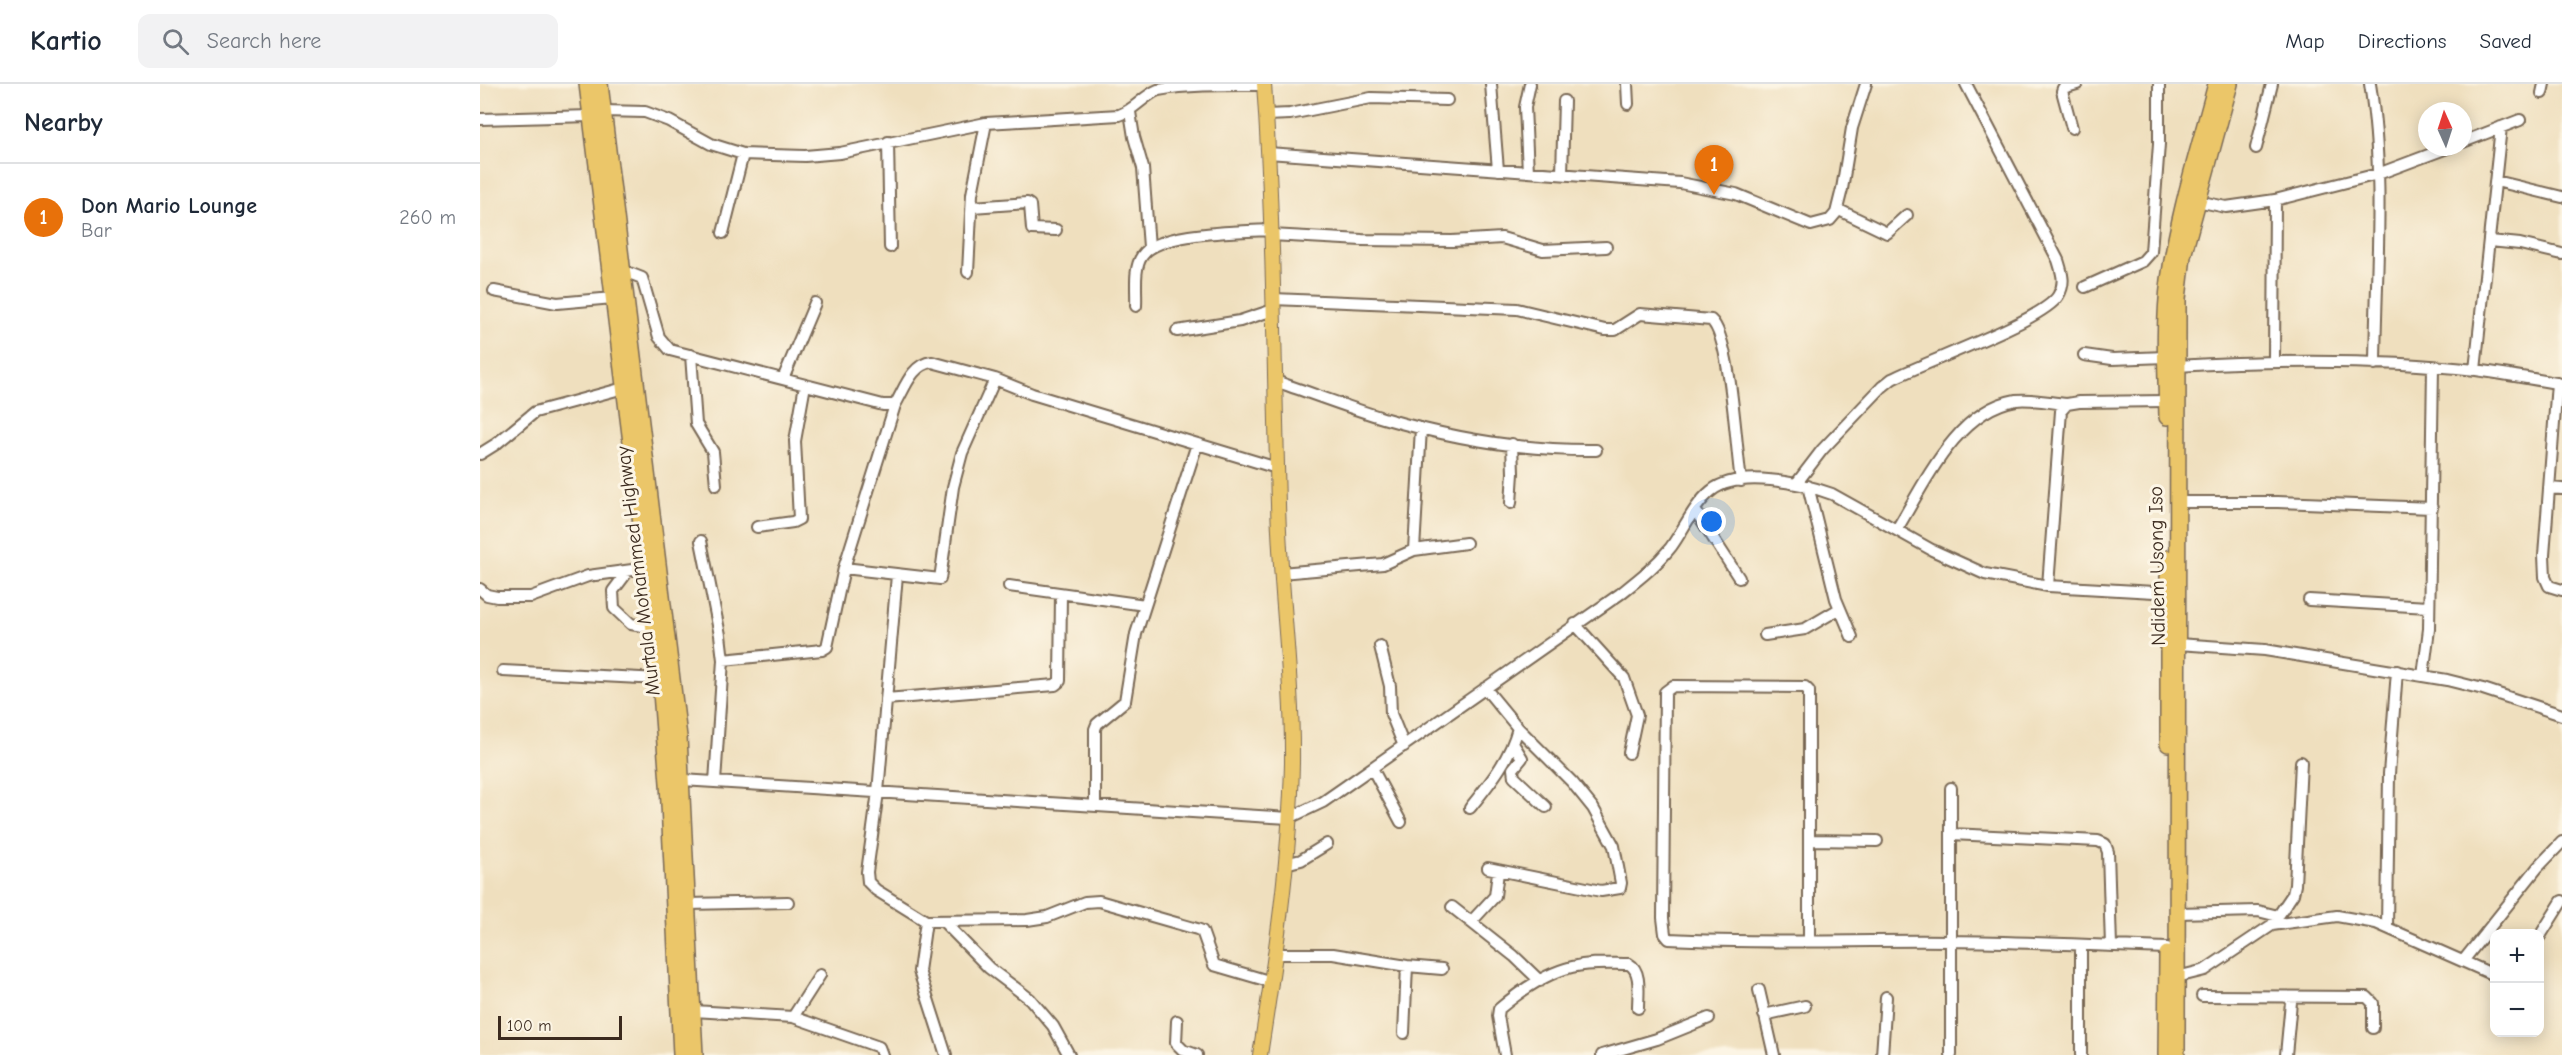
<!DOCTYPE html>
<html lang="en">
<head>
<meta charset="utf-8">
<style>
	:root { --surface:#fff; --page:#f2f2f3; --text:#1f2937; --muted:#747a83; --line:#e0e1e3; --accent:#db2777 }
	body { margin:0; font-family:"Comic Neue",sans-serif; background:var(--page); color:var(--text) }
	.controls { position:absolute; right:18px; bottom:18px; display:grid; overflow:hidden; border-radius:12px; box-shadow:0 3px 15px #0003 }
	.controls button { width:54px; height:54px; display:grid; place-items:center; padding:0; border:0; border-bottom:2px solid var(--line); background:var(--surface); color:var(--text); font:30px sans-serif }
	.compass { position:absolute; left:1938px; top:18px; width:54px; height:54px; border-radius:50%; background:var(--surface); box-shadow:0 3px 15px #0003; rotate:357deg }
	.scale { position:absolute; left:18px; bottom:15px; width:124px; box-sizing:border-box; padding-left:6px; border:3px solid #3b2a1e; border-top:0; font-size:16px; line-height:21px; white-space:nowrap; color:#3b2a1e; -webkit-text-stroke:4px #fcf5e5; paint-order:stroke }
	.you { position:absolute; left:1232px; top:438px; width:21px; height:21px; margin:-15px; border:4px solid #fff; border-radius:50%; background:#1a73e8; box-shadow:0 0 0 9px #1a73e833 }
	.badge { display:grid; place-items:center; width:39px; height:39px; border-radius:50%; background:var(--accent); color:#fff; font-size:20px; font-weight:700 }
	.pin { position:absolute; translate:-50% -50px; filter:drop-shadow(0 2px 3px #0008) }
	.pin::after { content:''; position:absolute; top:32px; width:21px; height:18px; background:inherit; clip-path:polygon(0 0,100% 0,50% 100%) }
	.list { margin:0; padding:0; list-style:none }
	h2 { display:flex; justify-content:space-between; align-items:center; height:78px; margin:0; padding:0 24px; font-size:26px }
	h2 small { font-size:20px; font-weight:400; color:var(--muted) }
	.list li { display:grid; grid-template-columns:39px 1fr auto; gap:18px; align-items:center; box-sizing:border-box; height:108px; padding:0 24px; border-top:2px solid var(--line) }
	.list b { display:block; font-size:22px; white-space:nowrap }
	.list p { margin:0; font-size:20px; white-space:nowrap; color:var(--muted) }
	.list em { font-size:20px; font-style:normal; color:var(--muted) }
	.icon { flex:none; width:33px; height:33px; fill:none; stroke:currentColor; stroke-width:2; stroke-linecap:round; stroke-linejoin:round }
	.map { position:relative; flex:none; width:2082px; height:971px; overflow:hidden }
	header { display:flex; align-items:center; gap:36px; box-sizing:border-box; height:84px; padding:0 30px; background:var(--surface); border-bottom:2px solid var(--line) }
	header strong { font-size:28px }
	nav { display:flex; gap:33px; margin-inline-start:auto; font-size:21px }
	.search { width:420px; height:54px; background:var(--page); display:flex; align-items:center; gap:15px; box-sizing:border-box; padding:0 21px; border-radius:12px; color:var(--muted); font-size:22px }
	main { display:flex }
	aside { flex:1; background:var(--surface) }
	.map>svg:first-child { display:block }
</style>
</head>
<body>
<header>
<strong>Kartio</strong>
<div class="search"><svg class="icon" aria-label="search" viewBox="0 0 24 24"><circle cx="10" cy="10" r="6"/><path d="M15 15l6 6"/></svg>Search here</div>
<nav><a>Map</a><a>Directions</a><a>Saved</a></nav>
</header>
<main>
<aside>
<h2>Nearby<small></small></h2>
<ul class="list">
<li><span class="badge" style="background:#e8710a">1</span><div><b>Don Mario Lounge</b><p>Bar</p></div><em>260 m</em></li>
</ul>
</aside>
<div class="map">
<svg width="2082" height="971" viewBox="0 0 2082 971">
	<rect width="100%" height="100%" fill="#fcf5e5"/>
	<filter id="ink" filterUnits="userSpaceOnUse"><feTurbulence type="fractalNoise" baseFrequency=".0167" numOctaves="2"/><feDisplacementMap in="SourceGraphic" scale="12" xChannelSelector="R" yChannelSelector="G"/><feConvolveMatrix kernelMatrix="1 2 1 2 8 2 1 2 1" color-interpolation-filters="sRGB"/></filter>
	<filter id="wash" filterUnits="userSpaceOnUse"><feTurbulence type="fractalNoise" baseFrequency=".008" numOctaves="4" result="noise"/><feDisplacementMap in="SourceGraphic" scale="24" xChannelSelector="R" yChannelSelector="G"/><feGaussianBlur stdDeviation="1.35" result="paint"/><feColorMatrix in="noise" values="0 0 0 0 0 0 0 0 0 0 0 0 0 0 0 0 0 1.4 0 .05"/><feComposite in="paint" operator="in"/></filter>
	<g filter="url(#wash)">
		<rect width="100%" height="100%" fill="#efdfbe"/>
	</g>
	<g filter="url(#ink)">
		<g fill="none" stroke-linecap="round" stroke-linejoin="round">
			<g stroke="#7a6956" stroke-width="14">
				<path id="minor" d="M1011,0L1018,86
					M1147,0L1148,20
					M1890,0C1905,92 1896,187 1895,280
					M2062,9L2064,0
					M123,27L165,28L189,37L231,60L263,70L325,72L360,69L506,39L639,31C655,26 663,12 678,6C710,0 750,1 784,1
					M650,28L654,53L663,84L669,163
					M786,31L810,30L891,14L967,16
					M0,35L111,32
					M1592,44L1582,7L1583,4L1597,0
					M408,58L410,163
					M1983,58L2040,36
					M1776,64L1792,0
					M788,69L1200,99L1256,110L1331,141L1350,136L1356,129L1362,105L1372,44L1386,0
					M1048,88L1045,23L1050,0
					M1082,90L1084,17
					M2016,97L2082,113
					M1717,117L1746,123L1795,116L1898,90L1970,63
					M492,123L547,119L550,121L552,145L576,146
					M1357,125L1407,149L1427,131
					M243,149L263,70
					M791,151L882,156L972,157L1022,154L1063,166L1126,163
					M2010,157L2040,160L2082,170
					M144,187L162,194L179,253L190,266L403,321H415C425,304 432,280 452,278L515,295L552,310L797,384
					M488,188L492,110L506,39
					M1605,203L1663,177L1671,168L1679,60V0
					M14,207L77,219L133,214
					M793,215L1037,225L1125,246H1135L1160,230L1231,236C1251,253 1256,366 1261,397
					M656,222C657,207 653,185 662,172C678,147 761,148 790,146
					M697,247L760,237L793,226
					M211,271L216,340L233,368L236,401
					M1604,271L1632,275L1686,273
					M1794,277L1795,116
					M1697,282C1796,276 1897,275 1996,286C2025,290 2053,295 2082,300
					M1995,286L2021,43
					M303,295L335,219
					M795,297C831,309 867,323 903,334C971,354 1045,367 1116,366
					M2077,299L2064,471L2065,493L2069,502L2082,506
					M0,370L16,360L55,328L144,304
					M1316,400L1342,366L1402,303L1412,295C1445,278 1562,237 1578,212C1586,199 1582,189 1578,176L1486,0
					M1328,402L1356,515L1372,553
					M2069,404L2082,405
					M1697,418H1798L1952,424
					M1031,419L1033,389L1032,360
					M1215,426L1259,494
					M277,443L313,438L319,435L315,357L325,301
					M1417,445C1445,399 1477,326 1536,316C1552,314 1571,319 1587,320
					M221,457L240,551L243,576L235,698
					M934,466L941,344
					M364,484L460,495L473,403L482,369L515,295
					M148,487L133,507L134,524L151,540L174,544
					M801,489L903,480L934,466L986,459
					M417,491L398,708L387,788L388,798L396,806L446,837L547,836L567,833L605,818L619,817L717,845L722,847L734,881L792,898
					M529,502L665,521
					M1568,502L1581,327L1587,320L1599,318L1687,317
					M0,505L7,511L17,513H51L108,492L167,484
					M1829,516L1948,523
					M1095,540L1144,594L1157,631L1149,669
					M1285,551L1325,545L1359,525
					M1698,560L1785,566L1967,596L2003,605L2082,631
					M900,562L910,602L911,630L924,662
					M243,576L342,566L347,563L364,484L415,321
					M23,587L180,595
					M1943,592L1949,545L1953,283
					M1005,604L1038,644L1092,698L1113,724L1134,762L1141,799L1140,804L1121,807L1008,784
					M406,615L575,601L580,597L581,510
					M1034,661L1042,674L1033,685L1034,693L1066,723
					M892,684L921,738
					M202,696L809,734L843,718L866,702L1140,510C1159,495 1176,482 1191,463C1204,445 1214,421 1231,407C1258,385 1323,399 1352,410L1452,466L1505,490L1568,502L1692,509
					M1471,704V971
					M615,722V645L617,640L645,617L656,550L717,360
					M990,724C1010,699 1030,675 1038,644
					M1471,750L1618,757L1625,760L1628,768L1631,862
					M1330,756L1397,757
					M805,780L821,776L847,760
					M208,820L308,818
					M972,823L1034,872L1060,897
					M1697,829L1778,827L1798,832
					M446,837L439,887L466,971
					M464,838L509,884L550,915L573,942L589,971
					M991,838L1015,812L1018,788
					M1792,841L1813,810L1815,801L1821,678
					M1907,844L1909,690L1917,587
					M2060,852L2082,817
					M1329,857V607L1325,603L1193,602L1185,608L1183,834L1185,850L1189,855C1284,860 1378,856 1473,857C1544,858 1616,861 1687,864
					M1601,861V971
					M795,870H853L927,882L962,885
					M1983,877L2058,783L2082,758
					M1697,893L1725,886L1792,841L1857,832L1896,839L2014,891
					M1279,906L1294,971
					M1722,912L1887,913L1893,919V944
					M214,927L313,933L399,963L402,971
					M1284,931L1325,922
					M313,933L340,891
					M697,937L696,959L703,966L717,971
					M924,949L927,882
					M1025,971L1018,932L1019,925C1039,908 1067,889 1092,883C1111,878 1130,880 1149,880C1162,887 1158,910 1158,924
					M1122,971L1177,955L1229,934
					M1402,971L1406,913
					M1806,971L1811,918L1808,914"/>
			</g>
			<g stroke="#7a6956" stroke-width="16">
				<path id="major" d="M780,971C795,875 810,777 812,679C813,593 800,507 798,420C794,281 794,140 784,0"/>
			</g>
			<g stroke="#7a6956" stroke-width="18">
				<path id="highway" d="M107,0L180,595L188,699L201,971
					M120,0L199,653L215,971
					M1687,333C1686,288 1683,241 1689,196C1698,129 1719,65 1736,0
					M1688,474V660
					M1686,971L1687,870
					M1697,971L1698,215L1703,172L1750,0"/>
			</g>
			<use href="#minor" stroke="#fff" stroke-width="10"/>
			<use href="#major" stroke="#ebc669" stroke-width="14"/>
			<use href="#highway" stroke="#ebc669" stroke-width="15"/>
		</g>
	</g>
	<g text-anchor="middle" dominant-baseline="central" stroke-width="6" stroke-linejoin="round" paint-order="stroke">
		<g font-size="20" fill="#3b2a1e" stroke="#fcf5e5">
			<text transform="translate(1677 482) rotate(-91)">Ndidem Usong Iso</text>
			<text transform="translate(158 487) rotate(-97)">Murtala Mohammed Highway</text>
		</g>
	</g>
</svg>
<div class="controls">
<button>+</button>
<button>−</button>
</div>
<svg class="compass" viewBox="-18 -18 36 36"><path d="M0-13l5 13h-10z" fill="#e53935"/><path d="M0 13l5-13h-10z" fill="#747a83"/></svg>
<div class="scale">100 m</div>
<div class="you"></div>
<div class="pin badge" style="left:1234px;top:111px;background:#e8710a">1</div>
</div>
</main>
</body>
</html>
